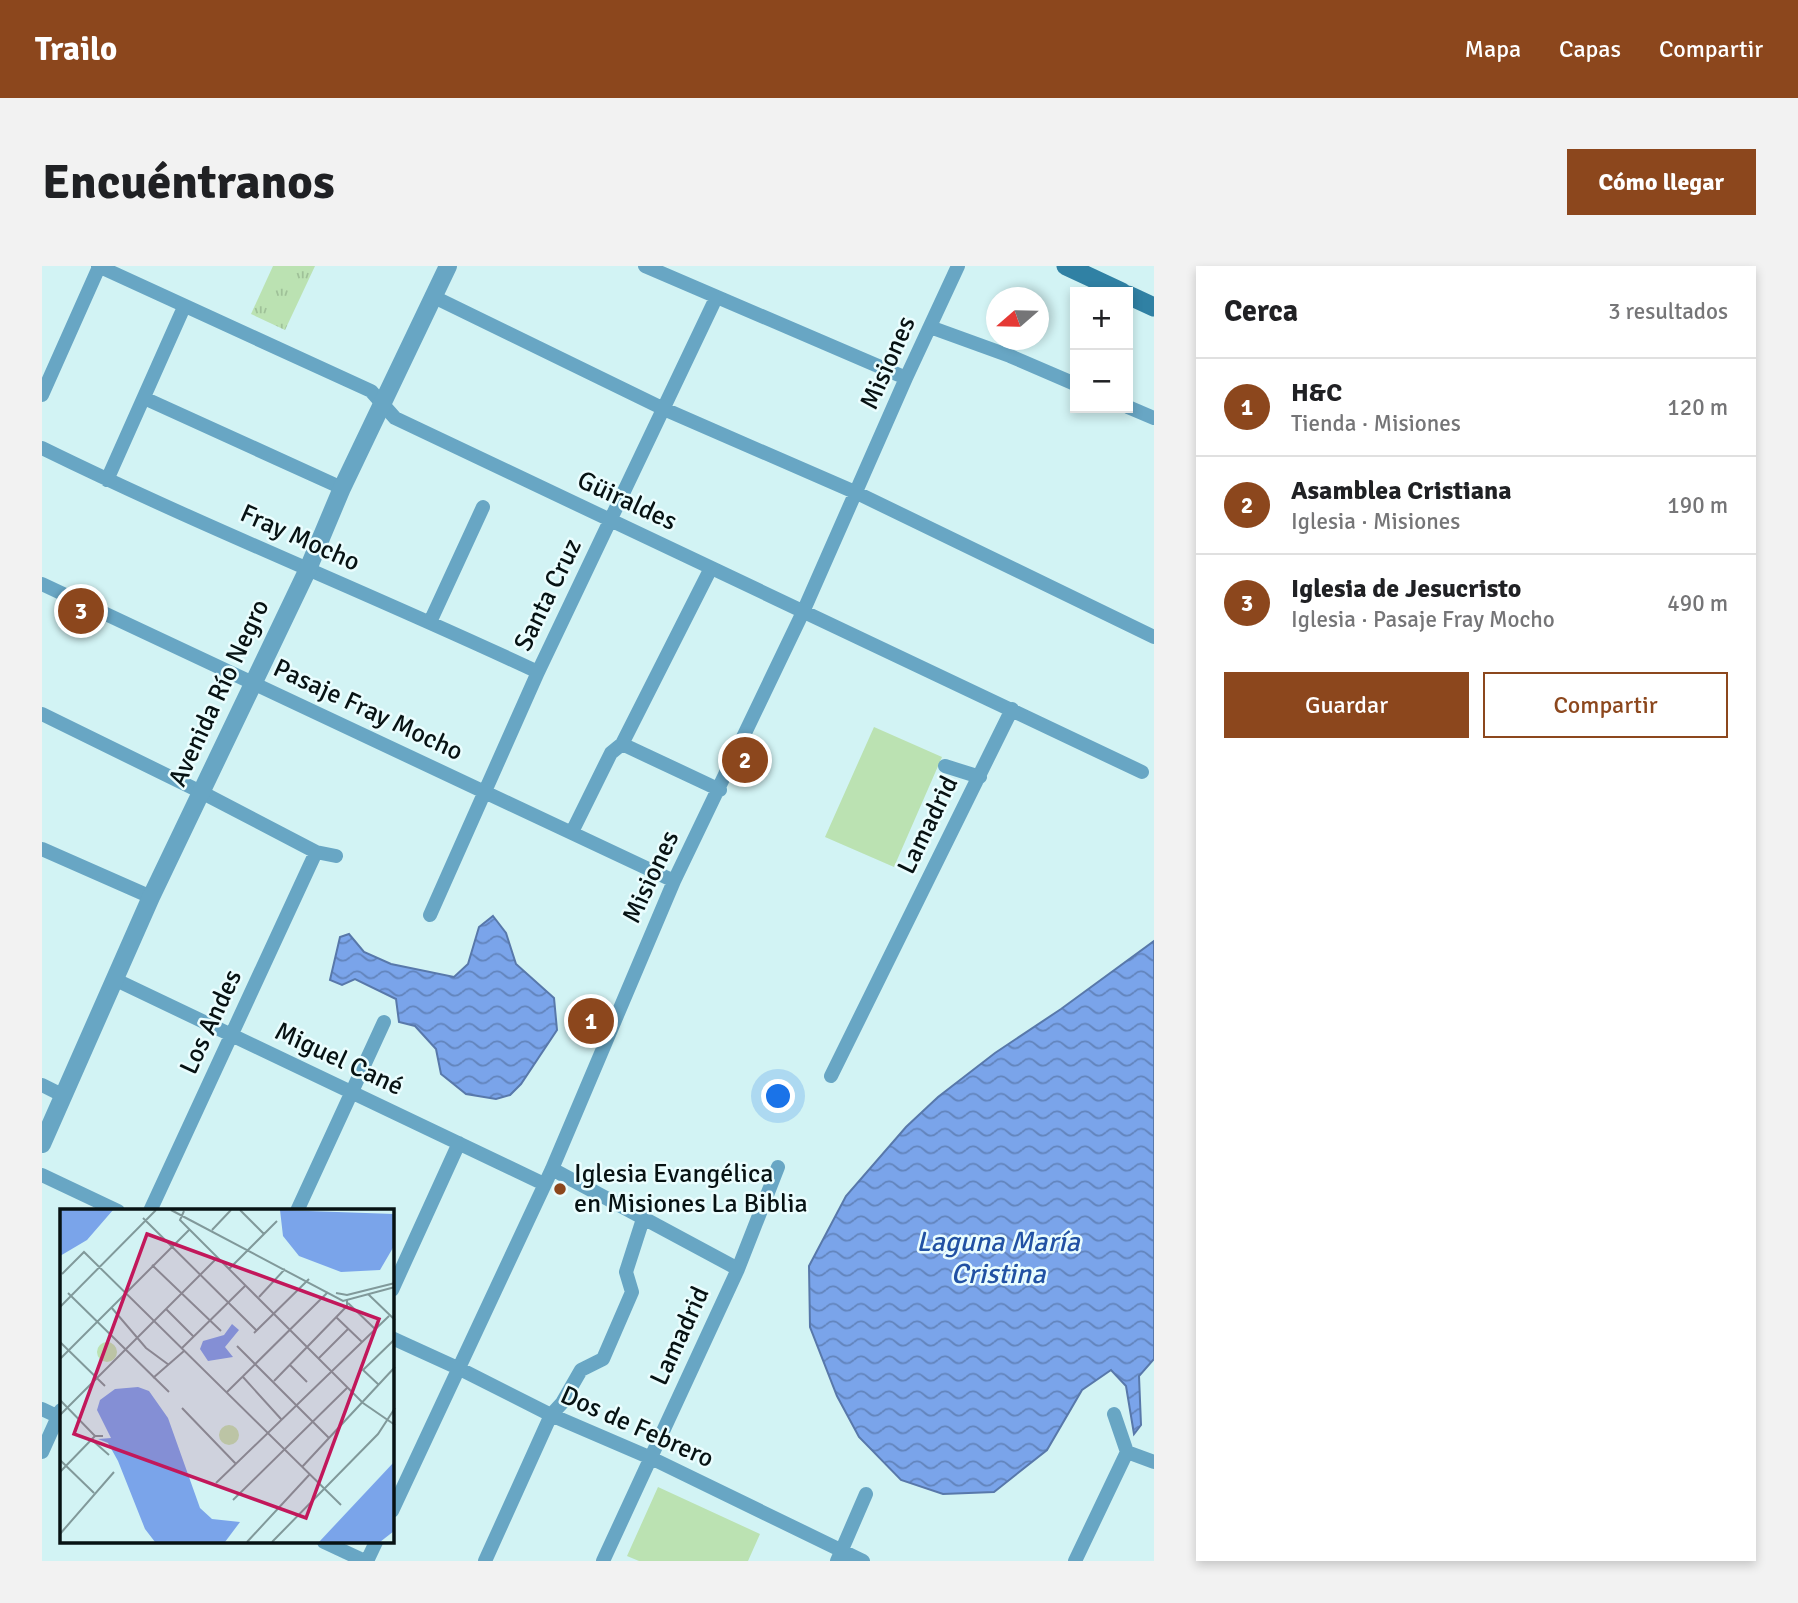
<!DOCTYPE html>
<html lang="es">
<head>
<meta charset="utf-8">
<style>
	:root { --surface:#fff; --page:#f2f2f2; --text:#202124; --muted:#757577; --line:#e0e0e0; --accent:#8c471d }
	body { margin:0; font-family:Signika,sans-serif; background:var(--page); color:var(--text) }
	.controls { position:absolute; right:21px; top:21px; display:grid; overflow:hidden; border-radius:0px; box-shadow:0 4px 10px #0003 }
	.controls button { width:63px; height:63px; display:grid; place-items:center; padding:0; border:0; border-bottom:2px solid var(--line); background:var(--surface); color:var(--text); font:35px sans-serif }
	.compass { position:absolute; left:944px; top:21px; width:63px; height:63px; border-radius:50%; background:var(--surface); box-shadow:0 4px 10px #0003; rotate:250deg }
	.you { position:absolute; left:737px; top:831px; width:24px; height:24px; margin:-18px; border:5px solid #fff; border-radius:50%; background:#1a73e8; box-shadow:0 0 0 10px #1a73e833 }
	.badge { display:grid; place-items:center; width:46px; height:46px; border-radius:50%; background:var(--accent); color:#fff; font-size:23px; font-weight:700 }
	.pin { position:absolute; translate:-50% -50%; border:4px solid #fff; box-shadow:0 2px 7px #0006 }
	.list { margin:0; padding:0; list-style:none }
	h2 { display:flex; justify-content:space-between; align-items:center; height:91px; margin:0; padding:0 28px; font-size:30px }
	h2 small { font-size:23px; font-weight:400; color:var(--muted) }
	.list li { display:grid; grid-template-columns:46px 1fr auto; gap:21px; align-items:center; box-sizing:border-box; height:98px; padding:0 28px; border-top:2px solid var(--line) }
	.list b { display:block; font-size:26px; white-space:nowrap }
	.list p { margin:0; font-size:23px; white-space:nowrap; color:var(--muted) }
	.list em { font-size:23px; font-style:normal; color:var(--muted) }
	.actions { display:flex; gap:14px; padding:21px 28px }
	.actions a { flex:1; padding:16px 0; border:2px solid var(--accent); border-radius:0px; text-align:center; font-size:24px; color:var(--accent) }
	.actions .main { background:var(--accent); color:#fff }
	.map { position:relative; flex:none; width:1112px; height:1295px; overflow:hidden; border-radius:0px }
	header { display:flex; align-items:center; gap:42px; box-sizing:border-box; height:98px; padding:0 35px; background:var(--accent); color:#fff }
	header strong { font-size:33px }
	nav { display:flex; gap:38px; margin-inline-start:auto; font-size:24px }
	.intro { display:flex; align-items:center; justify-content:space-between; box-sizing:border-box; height:168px; padding:0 42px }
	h1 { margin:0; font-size:49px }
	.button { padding:18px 32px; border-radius:0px; background:var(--accent); color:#fff; font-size:24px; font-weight:700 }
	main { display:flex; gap:42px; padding:0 42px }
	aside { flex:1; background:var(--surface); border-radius:0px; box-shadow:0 4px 10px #0003 }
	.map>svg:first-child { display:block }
</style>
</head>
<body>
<header>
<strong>Trailo</strong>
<nav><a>Mapa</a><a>Capas</a><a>Compartir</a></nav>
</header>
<div class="intro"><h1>Encuéntranos</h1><a class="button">Cómo llegar</a></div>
<main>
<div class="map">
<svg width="1112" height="1295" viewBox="0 0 1112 1295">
	<defs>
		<pattern id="park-tufts" width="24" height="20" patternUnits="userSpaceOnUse" patternTransform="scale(1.75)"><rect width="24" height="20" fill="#bbe2b2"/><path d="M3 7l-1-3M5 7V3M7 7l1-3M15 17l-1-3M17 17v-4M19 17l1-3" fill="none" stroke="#9fc198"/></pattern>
		<pattern id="water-waves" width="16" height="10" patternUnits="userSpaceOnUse" patternTransform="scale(1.75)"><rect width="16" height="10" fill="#7aa4ea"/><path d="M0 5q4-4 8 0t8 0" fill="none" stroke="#6284bc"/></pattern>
	</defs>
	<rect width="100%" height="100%" fill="#d2f3f4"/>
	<path fill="url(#park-tufts)" d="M231,0H273L243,64L209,48Z"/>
	<path fill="#bbe2b2" d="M832,461L900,491L852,601L783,571Z
		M616,1221L718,1268L706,1295H597L585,1290Z"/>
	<path fill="url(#water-waves)" stroke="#5878aa" stroke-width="2" d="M451,650L464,667L474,698L512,732L515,764L479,818L468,829L454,833L424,828L399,808L394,783L373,760L357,756L354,733L313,713L300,719L288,714L298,671L307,668L322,686L349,698L412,711L426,698L437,661Z
		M1112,675V1093L1097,1110L1099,1159L1092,1168L1084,1120L1069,1104L1040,1124L1005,1184L952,1226L901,1228L859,1214L817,1171L795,1130L768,1061L767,1000L804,930L864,861L896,831L953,787L1019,743Z"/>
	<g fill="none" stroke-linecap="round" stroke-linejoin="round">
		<path stroke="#68a6c4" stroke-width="14" d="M56,0L329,125L353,152L1100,506
			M603,0L864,112
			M390,30L622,143L815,227L1112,371
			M888,61L968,90L1033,118
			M0,129L57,1
			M102,132L300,222
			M1086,141L1112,152
			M0,182C163,262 332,329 496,406
			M65,214L142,41
			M0,318L632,615
			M388,356L441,241
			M0,448L159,526L274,586L294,590
			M580,478L678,524
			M903,500L938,511
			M530,566L569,487L580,478L669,302
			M0,583L109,631
			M388,649L496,406L674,32
			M72,713L502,918
			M789,810L970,443
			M0,819L22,830
			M510,903L696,1003
			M0,909L76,945
			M108,945L274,586
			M255,945L342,756
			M350,1024L417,877
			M350,1072L418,1103L509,1149L609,1192L821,1295
			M0,1143L19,1152
			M0,1186L19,1144
			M1085,1186L1112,1196
			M350,1245L510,903L632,615L761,346L864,112L916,0
			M282,1276L323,1295
			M325,1295L334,1276
			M443,1295L509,1149L520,1137L539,1104L561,1093L590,1026L584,1006L601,953
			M561,1295L696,1003L736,901
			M795,1295L824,1228
			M1033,1295L1085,1186L1072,1148"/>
		<path stroke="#68a6c4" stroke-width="18" d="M0,878L109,631L266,303L300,222L406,0"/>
		<path stroke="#3081a4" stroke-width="19" d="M1024,0L1080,26
			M1086,29L1112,41"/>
	</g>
	<circle fill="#8c471d" stroke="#eafdfe" stroke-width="2.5" cx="518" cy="923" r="7"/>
	<g text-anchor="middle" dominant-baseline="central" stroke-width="5" stroke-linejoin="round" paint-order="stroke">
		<g font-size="26" fill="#071213" stroke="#eafdfe">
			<text transform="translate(846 97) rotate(-66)">Misiones</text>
			<text transform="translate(585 235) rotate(25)">Güiraldes</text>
			<text transform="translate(258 272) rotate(24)">Fray Mocho</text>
			<text transform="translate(506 329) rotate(-64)">Santa Cruz</text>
			<text transform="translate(177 427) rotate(-65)">Avenida Río Negro</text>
			<text transform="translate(326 444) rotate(25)">Pasaje Fray Mocho</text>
			<text transform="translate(886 559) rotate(-64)">Lamadrid</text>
			<text transform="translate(609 611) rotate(-65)">Misiones</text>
			<text transform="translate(169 756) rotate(-65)">Los Andes</text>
			<text transform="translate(297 793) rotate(25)">Miguel Cané</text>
			<text transform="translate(638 1070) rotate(-65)">Lamadrid</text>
			<text transform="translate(595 1161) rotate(24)">Dos de Febrero</text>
		</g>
		<g font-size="26" fill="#071213" stroke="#eafdfe" text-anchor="start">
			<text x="532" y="908">Iglesia Evangélica<tspan x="532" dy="30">en Misiones La Biblia</tspan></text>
		</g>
		<g font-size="28" font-style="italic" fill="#2151a3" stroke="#eafdfe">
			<text x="956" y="976">Laguna María<tspan x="956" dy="32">Cristina</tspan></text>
		</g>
	</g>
	<g transform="translate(18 943)">
		<rect width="334" height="334" fill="#d2f3f4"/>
		<path d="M37 143a10 10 0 1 1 20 0a10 10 0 1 1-20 0ZM159 226a10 10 0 1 1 20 0a10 10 0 1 1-20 0Z" fill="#bbe2b2"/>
		<path d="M0,1H53L27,31L0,47ZM220,1L334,5V37L320,61L281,63L239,47L223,27ZM172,115L179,121L165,138L173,148L148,152L140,140L143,132L164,126ZM78,178L89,182L108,209L140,299L152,310L180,313L165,333H95L85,320L58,252L48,234L38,230L51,229L37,201L40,191L55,180ZM334,253V322L320,333H259Z" fill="#7aa4ea"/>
		<path fill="none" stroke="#81999a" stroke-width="2" d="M111,1L283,92L335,78M180,1L204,25M124,2L120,11L303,194L335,216M83,9L196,121M152,21L171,1M92,56L161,122M169,60L217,12M2,65L24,43L281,296M8,84L109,183M276,84L287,86L335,74M308,85L335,111M199,88L225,60M288,94L315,120M0,98L96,1M51,98L86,139L109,156M106,100L134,128M276,108L302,133M194,124L249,70M0,133L45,177M177,137L269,229M121,140L186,76M259,149L288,120M0,150L130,20M230,156L247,173M183,168L221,210M93,169L124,142M214,172L287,97V90M319,176L303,161L335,130M167,183L268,83M0,191L35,227H43M122,199L176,255M0,206L157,49M32,231L49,246M0,251L34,284M242,258L335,158M0,263L35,227M156,274L329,107M173,291L288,178M0,325L54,263M187,333L250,265M212,333L318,225L335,199"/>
		<path fill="#c2185b" fill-opacity="0.15" stroke="#c2185b" stroke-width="3.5" d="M87,25L319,110L246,309L14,225Z"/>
		<rect width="334" height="334" fill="none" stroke="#071213" stroke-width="3.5"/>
	</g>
</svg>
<div class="controls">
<button>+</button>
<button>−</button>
</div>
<svg class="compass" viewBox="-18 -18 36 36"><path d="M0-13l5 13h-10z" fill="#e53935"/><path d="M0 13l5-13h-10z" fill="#757577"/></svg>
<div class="you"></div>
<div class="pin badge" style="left:549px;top:755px">1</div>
<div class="pin badge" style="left:703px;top:494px">2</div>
<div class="pin badge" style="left:39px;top:345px">3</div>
</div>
<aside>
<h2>Cerca<small>3 resultados</small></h2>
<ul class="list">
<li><span class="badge">1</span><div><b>H&amp;C</b><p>Tienda · Misiones</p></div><em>120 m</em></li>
<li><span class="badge">2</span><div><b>Asamblea Cristiana</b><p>Iglesia · Misiones</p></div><em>190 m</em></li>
<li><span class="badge">3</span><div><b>Iglesia de Jesucristo</b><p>Iglesia · Pasaje Fray Mocho</p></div><em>490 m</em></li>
</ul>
<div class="actions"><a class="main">Guardar</a><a>Compartir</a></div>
</aside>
</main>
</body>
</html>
